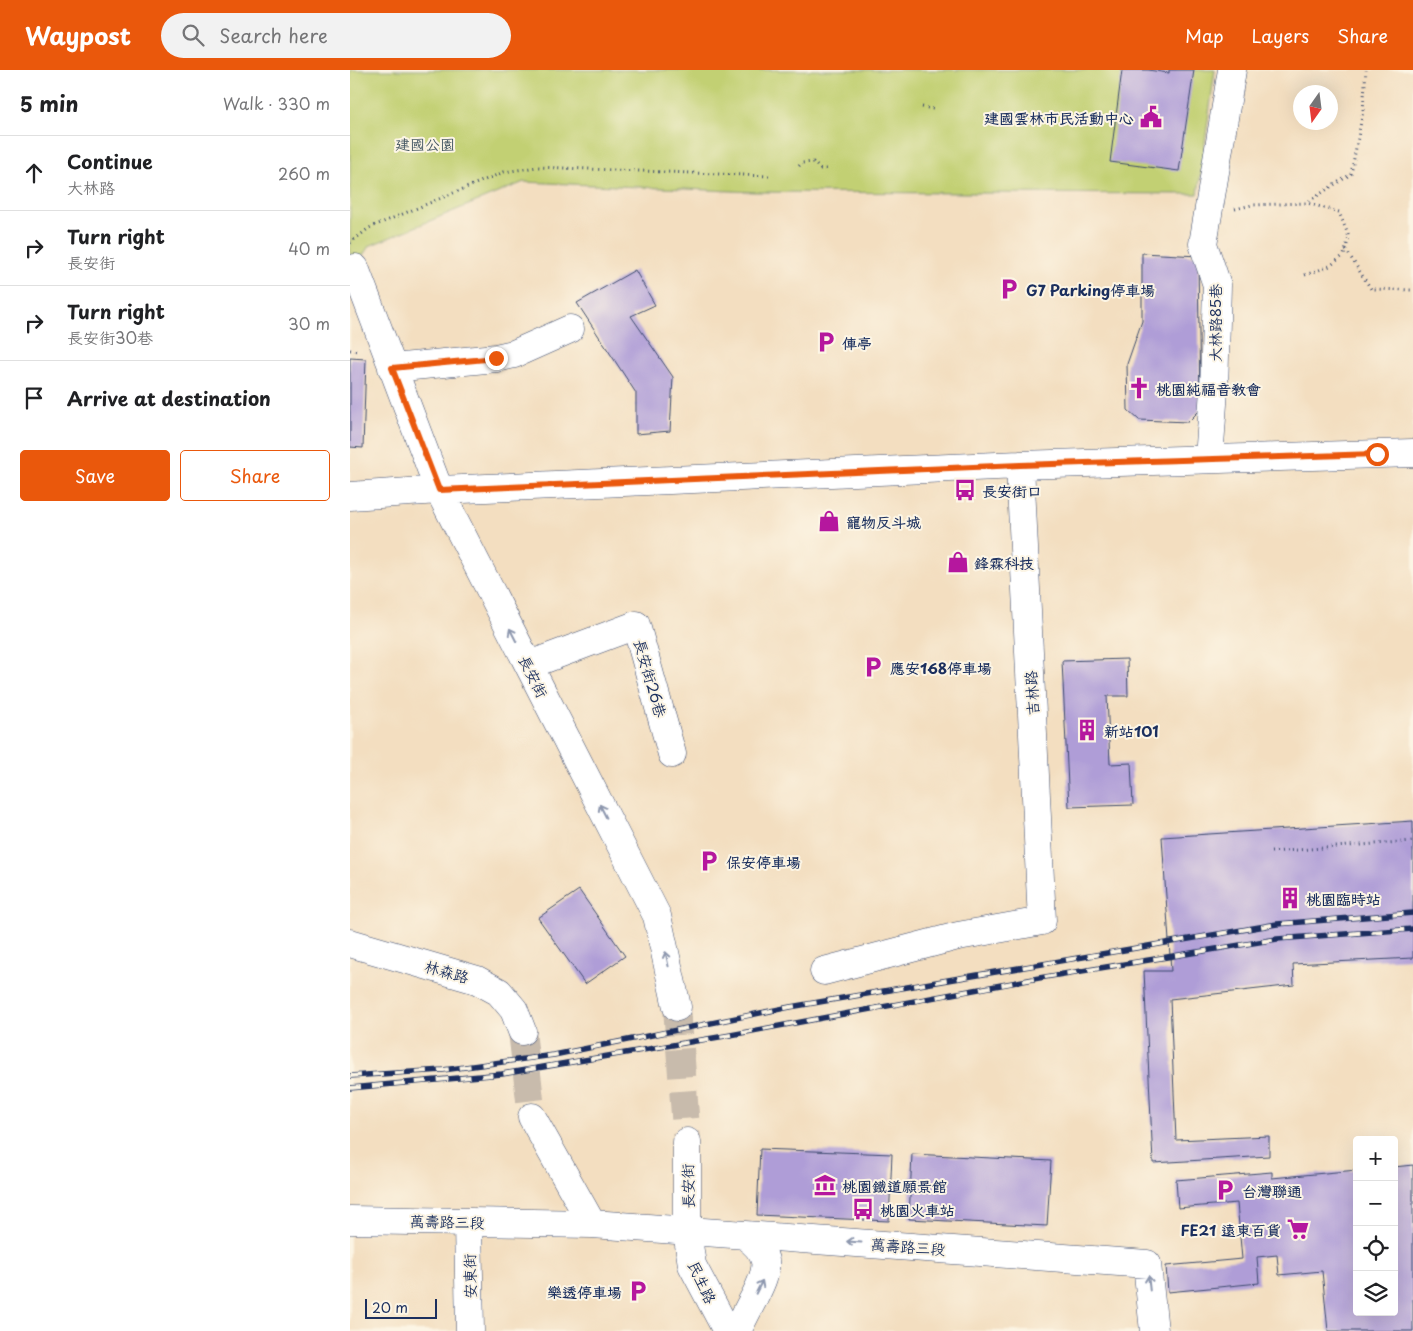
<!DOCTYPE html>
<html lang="en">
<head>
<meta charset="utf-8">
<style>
	:root { --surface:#fff; --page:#f2f2f2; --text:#202124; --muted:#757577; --line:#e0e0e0; --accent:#ea580c }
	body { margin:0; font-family:"Playpen Sans","LXGW WenKai TC",sans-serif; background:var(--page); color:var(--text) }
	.controls { position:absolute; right:15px; bottom:15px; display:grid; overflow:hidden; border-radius:5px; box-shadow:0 5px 20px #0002 }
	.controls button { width:45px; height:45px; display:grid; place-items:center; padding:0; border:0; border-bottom:1px solid var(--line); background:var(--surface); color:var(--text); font:25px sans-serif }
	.compass { position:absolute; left:943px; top:15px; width:45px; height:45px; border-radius:50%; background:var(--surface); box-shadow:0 5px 20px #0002; rotate:194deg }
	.scale { position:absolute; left:15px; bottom:12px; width:72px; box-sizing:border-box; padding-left:5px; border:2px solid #1b2f5e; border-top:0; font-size:14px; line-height:18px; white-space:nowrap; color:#1b2f5e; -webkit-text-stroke:4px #fcf5e5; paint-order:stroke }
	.stop { position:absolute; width:15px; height:15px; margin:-11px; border:4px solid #ea580c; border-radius:50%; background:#fff }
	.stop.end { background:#ea580c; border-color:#fff; box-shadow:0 1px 5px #0008 }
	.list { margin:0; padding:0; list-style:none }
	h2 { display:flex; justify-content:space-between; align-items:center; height:65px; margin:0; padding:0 20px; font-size:21px }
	h2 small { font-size:16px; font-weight:400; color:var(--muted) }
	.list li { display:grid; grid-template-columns:32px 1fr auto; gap:15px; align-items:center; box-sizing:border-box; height:75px; padding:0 20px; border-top:1px solid var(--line) }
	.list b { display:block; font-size:19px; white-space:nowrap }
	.list p { margin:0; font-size:16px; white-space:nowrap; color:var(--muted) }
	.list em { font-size:16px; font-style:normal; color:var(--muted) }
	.actions { display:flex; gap:10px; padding:15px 20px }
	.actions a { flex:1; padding:11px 0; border:1px solid var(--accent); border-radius:5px; text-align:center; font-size:18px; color:var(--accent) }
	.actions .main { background:var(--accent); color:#fff }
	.icon { flex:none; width:28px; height:28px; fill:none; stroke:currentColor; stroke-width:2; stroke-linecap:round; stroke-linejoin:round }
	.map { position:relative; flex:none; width:1063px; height:1261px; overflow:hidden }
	header { display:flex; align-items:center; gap:30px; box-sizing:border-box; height:70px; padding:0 25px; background:var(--accent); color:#fff }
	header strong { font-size:24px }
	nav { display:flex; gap:28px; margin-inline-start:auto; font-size:18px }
	.search { width:350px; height:45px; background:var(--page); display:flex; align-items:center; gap:12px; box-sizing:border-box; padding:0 18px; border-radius:28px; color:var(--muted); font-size:19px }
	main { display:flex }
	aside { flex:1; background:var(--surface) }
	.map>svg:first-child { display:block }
</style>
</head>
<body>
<header>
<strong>Waypost</strong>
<div class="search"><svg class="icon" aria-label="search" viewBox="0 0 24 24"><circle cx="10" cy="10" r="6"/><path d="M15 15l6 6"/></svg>Search here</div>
<nav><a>Map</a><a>Layers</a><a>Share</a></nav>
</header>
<main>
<aside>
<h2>5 min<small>Walk · 330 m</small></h2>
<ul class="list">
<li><svg class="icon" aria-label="ahead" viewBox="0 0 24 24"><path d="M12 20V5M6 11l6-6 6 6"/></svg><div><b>Continue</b><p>大林路</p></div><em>260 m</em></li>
<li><svg class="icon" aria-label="right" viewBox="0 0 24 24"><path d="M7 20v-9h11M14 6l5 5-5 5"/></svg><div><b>Turn right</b><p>長安街</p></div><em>40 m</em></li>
<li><svg class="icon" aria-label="right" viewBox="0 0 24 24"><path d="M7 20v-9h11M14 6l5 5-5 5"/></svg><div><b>Turn right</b><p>長安街30巷</p></div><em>30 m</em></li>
<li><svg class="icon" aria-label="arrive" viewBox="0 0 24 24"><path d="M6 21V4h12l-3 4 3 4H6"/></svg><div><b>Arrive at destination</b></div></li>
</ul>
<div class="actions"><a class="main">Save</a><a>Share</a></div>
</aside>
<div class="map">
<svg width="1063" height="1261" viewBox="0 0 1063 1261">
	<rect width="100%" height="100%" fill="#fcf5e5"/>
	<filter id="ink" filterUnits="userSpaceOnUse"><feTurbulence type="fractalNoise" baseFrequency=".02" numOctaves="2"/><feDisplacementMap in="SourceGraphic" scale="10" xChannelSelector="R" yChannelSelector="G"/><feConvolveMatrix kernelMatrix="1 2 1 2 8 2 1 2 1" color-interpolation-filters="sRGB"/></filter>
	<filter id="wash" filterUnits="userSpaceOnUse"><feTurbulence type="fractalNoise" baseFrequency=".0096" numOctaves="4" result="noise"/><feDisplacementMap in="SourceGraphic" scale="20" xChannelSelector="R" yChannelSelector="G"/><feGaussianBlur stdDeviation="1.12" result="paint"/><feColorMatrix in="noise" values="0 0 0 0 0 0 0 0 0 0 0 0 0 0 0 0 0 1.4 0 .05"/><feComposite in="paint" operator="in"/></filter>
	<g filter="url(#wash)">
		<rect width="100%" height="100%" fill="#f3dec0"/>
		<path fill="#c2d073" stroke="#6e8068" d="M0,0H865L848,124L405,122L174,112L19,176L0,205Z"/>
		<g id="blocks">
			<path fill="#af9dd7" d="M772,0H798L819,3V0H844L829,101L760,92Z
				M792,183L848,186L850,340L838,352L789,350L778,340L777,294L792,251Z
				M285,200L305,235L281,246L323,307L320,361L286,364V323L227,233Z
				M0,288L16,289L13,378L0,377Z
				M777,589L778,626H757L760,694L781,693L783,735L719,737L712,591Z
				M1063,751V888L943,894L944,915L820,929L826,1070L919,1066V1086L803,1093L794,901H821L812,767Z
				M229,820L275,886L235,914L188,848Z
				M410,1079L542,1084L539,1151L407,1145Z
				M562,1084L701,1091L697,1156L559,1149Z
				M1063,1095V1261H978L972,1201L929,1205L927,1185L907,1187L909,1213L818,1222L816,1196L892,1189L887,1133L828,1138L826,1110L922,1102V1108L1007,1100V1242H1044V1097Z"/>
		</g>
	</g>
	<g filter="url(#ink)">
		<use href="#blocks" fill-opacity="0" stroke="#3b496d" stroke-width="1"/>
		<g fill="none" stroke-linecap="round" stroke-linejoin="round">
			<path stroke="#c8bbac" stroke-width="28" stroke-dasharray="28 14" stroke-linecap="butt" d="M327,937L337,1072
				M172,961L182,1047"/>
			<g stroke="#3b496d" stroke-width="29">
				<path id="minor" d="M5,198L89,420L307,846L327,937
					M42,298L146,288L164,284L220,259
					M859,389L864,320L867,215L853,174L882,0
					M0,426L89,420L670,395L1063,383
					M179,595L286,555L322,684
					M0,873L127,910L149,922L164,940L172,961
					M474,901L608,866L692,851L670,395
					M182,1047L242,1154
					M337,1072V1161L342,1195L377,1261
					M0,1150L242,1154L797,1194L804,1261
					M118,1152L120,1261
					M387,1261C393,1249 399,1237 405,1226C419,1198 422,1185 394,1165"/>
			</g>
			<path stroke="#3b496d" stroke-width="3" stroke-dasharray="1 4" stroke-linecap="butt" d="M572,37L583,39
				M449,96L452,93L463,92L470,99H476
				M885,139L902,135L956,133L1001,104L1013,41L1016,0
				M0,173L19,158L154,102L187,97L419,106
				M996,180L1021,219L1063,220
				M955,205L980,196L994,185L999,167L989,142L957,133
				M0,280L9,281
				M921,782L1063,771"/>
			<use href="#minor" stroke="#fff" stroke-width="28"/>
			<g stroke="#1b2f5e" stroke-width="5.5">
				<path id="rail" d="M0,1006L93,1000L204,985L440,937L927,854L1063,843
					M0,1018L152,1004L375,966L689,908L927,869L1063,859"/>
			</g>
			<use href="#rail" stroke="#fcf5e5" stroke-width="4" stroke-dasharray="11" stroke-linecap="butt"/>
		</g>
		<defs><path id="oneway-shaft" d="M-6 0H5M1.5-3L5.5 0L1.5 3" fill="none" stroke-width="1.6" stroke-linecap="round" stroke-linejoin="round" transform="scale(1.25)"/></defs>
		<g stroke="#8d97ae">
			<use href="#oneway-shaft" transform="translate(163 565) rotate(-117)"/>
			<use href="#oneway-shaft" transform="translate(253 741) rotate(-117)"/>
			<use href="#oneway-shaft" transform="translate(317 889) rotate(-102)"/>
			<use href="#oneway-shaft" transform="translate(504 1172) rotate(-176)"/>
			<use href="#oneway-shaft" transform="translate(799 1213) rotate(-96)"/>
			<use href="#oneway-shaft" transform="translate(409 1217) rotate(-63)"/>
		</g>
	</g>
	<g fill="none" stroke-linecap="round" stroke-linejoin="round" filter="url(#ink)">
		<path stroke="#ea580c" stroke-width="6" d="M146,288L42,298L89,420L670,395L1027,384"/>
	</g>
	<defs>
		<g id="civic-bare" transform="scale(1.725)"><path d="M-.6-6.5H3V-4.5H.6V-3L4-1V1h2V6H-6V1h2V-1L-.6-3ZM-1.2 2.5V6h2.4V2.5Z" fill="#b5179e" stroke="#fcf5e5" stroke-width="2.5" paint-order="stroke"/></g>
		<g id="parking-bare" transform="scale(1.725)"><path d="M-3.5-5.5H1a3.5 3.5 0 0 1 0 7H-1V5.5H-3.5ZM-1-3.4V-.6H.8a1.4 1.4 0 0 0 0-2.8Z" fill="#b5179e" stroke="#fcf5e5" stroke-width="2.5" paint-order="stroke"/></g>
		<g id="church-bare" transform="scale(1.725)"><path d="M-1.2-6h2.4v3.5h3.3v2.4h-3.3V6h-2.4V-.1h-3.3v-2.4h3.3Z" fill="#b5179e" stroke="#fcf5e5" stroke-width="2.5" paint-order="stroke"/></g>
		<g id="bus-bare" transform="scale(1.725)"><path d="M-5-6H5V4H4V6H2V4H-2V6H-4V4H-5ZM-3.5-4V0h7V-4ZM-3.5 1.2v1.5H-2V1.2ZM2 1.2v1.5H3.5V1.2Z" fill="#b5179e" stroke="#fcf5e5" stroke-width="2.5" paint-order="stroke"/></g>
		<g id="shop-bare" transform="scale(1.725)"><path d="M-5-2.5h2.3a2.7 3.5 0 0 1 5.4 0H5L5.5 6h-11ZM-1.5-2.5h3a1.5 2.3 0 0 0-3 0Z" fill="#b5179e" stroke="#fcf5e5" stroke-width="2.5" paint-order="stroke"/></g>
		<g id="building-bare" transform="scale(1.725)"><path d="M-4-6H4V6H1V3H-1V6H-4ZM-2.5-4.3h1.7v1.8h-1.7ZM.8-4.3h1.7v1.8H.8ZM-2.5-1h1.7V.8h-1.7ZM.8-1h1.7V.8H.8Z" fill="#b5179e" stroke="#fcf5e5" stroke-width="2.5" paint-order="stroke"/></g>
		<g id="museum-bare" transform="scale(1.725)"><path d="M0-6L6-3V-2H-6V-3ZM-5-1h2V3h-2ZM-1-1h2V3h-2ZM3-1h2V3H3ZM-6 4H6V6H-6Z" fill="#b5179e" stroke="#fcf5e5" stroke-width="2.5" paint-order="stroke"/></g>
		<g id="supermarket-bare" transform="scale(1.725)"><path d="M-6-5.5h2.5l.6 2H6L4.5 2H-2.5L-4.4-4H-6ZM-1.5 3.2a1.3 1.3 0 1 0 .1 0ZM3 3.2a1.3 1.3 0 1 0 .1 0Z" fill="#b5179e" stroke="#fcf5e5" stroke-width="2.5" paint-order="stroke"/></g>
	</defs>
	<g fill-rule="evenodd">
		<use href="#civic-bare" x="801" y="47"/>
		<use href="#parking-bare" x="659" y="219"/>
		<use href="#parking-bare" x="476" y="272"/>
		<use href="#church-bare" x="789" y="318"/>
		<use href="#bus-bare" x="615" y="420"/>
		<use href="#shop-bare" x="479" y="451"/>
		<use href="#shop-bare" x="608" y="492"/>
		<use href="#parking-bare" x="523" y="597"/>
		<use href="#building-bare" x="737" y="660"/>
		<use href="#parking-bare" x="359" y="791"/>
		<use href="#building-bare" x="940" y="828"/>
		<use href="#museum-bare" x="475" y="1115"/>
		<use href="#parking-bare" x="875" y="1120"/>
		<use href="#bus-bare" x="513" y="1139"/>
		<use href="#supermarket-bare" x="948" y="1159"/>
		<use href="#parking-bare" x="288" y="1221"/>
	</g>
	<g text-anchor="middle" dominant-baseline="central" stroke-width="4" stroke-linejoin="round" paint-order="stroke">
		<g font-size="15" font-weight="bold" fill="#1b2f5e" stroke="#fcf5e5" text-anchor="start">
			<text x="784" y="47" text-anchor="end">建國雲林市民活動中心</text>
			<text x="676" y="219">G7 Parking停車場</text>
			<text x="492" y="272">俥亭</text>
			<text x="806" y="318">桃園純福音教會</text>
			<text x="632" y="420">長安街口</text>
			<text x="496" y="451">寵物反斗城</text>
			<text x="624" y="492">鋒霖科技</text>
			<text x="540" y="597">應安168停車場</text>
			<text x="754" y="660">新站101</text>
			<text x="376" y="791">保安停車場</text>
			<text x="956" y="828">桃園臨時站</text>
			<text x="492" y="1115">桃園鐵道願景館</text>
			<text x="892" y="1120">台灣聯通</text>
			<text x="530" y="1139">桃園火車站</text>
			<text x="931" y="1159" text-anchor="end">FE21 遠東百貨</text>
			<text x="272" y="1221" text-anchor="end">樂透停車場</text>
		</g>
		<g font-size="15" fill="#455763" stroke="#fcf5e5">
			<text x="75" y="73">建國公園</text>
		</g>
		<g font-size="15" fill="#1b2f5e" stroke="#fcf5e5">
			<text transform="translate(864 253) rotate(-90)">大林路85巷</text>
			<text transform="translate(184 606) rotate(63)">長安街</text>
			<text transform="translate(301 608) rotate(74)">長安街26巷</text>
			<text transform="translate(681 623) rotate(-93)">吉林路</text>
			<text transform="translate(97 901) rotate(16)">林森路</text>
			<text transform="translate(337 1116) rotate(-91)">長安街</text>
			<text transform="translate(97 1151) rotate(1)">萬壽路三段</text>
			<text transform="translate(558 1176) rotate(4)">萬壽路三段</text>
			<text transform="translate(119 1206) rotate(-91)">安東街</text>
			<text transform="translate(353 1212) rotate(65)">民生路</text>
		</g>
	</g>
</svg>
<div class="controls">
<button>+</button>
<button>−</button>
<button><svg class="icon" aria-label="locate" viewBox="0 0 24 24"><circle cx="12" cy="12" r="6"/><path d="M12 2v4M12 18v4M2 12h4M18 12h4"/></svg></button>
<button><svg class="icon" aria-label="layers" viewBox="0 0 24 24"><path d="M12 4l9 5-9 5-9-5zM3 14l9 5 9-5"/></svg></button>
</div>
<svg class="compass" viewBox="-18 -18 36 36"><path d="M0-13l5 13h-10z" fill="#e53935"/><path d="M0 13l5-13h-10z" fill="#757577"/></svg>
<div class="scale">20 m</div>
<div class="stop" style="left:1027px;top:384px"></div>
<div class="stop end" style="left:146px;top:288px"></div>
</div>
</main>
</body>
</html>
